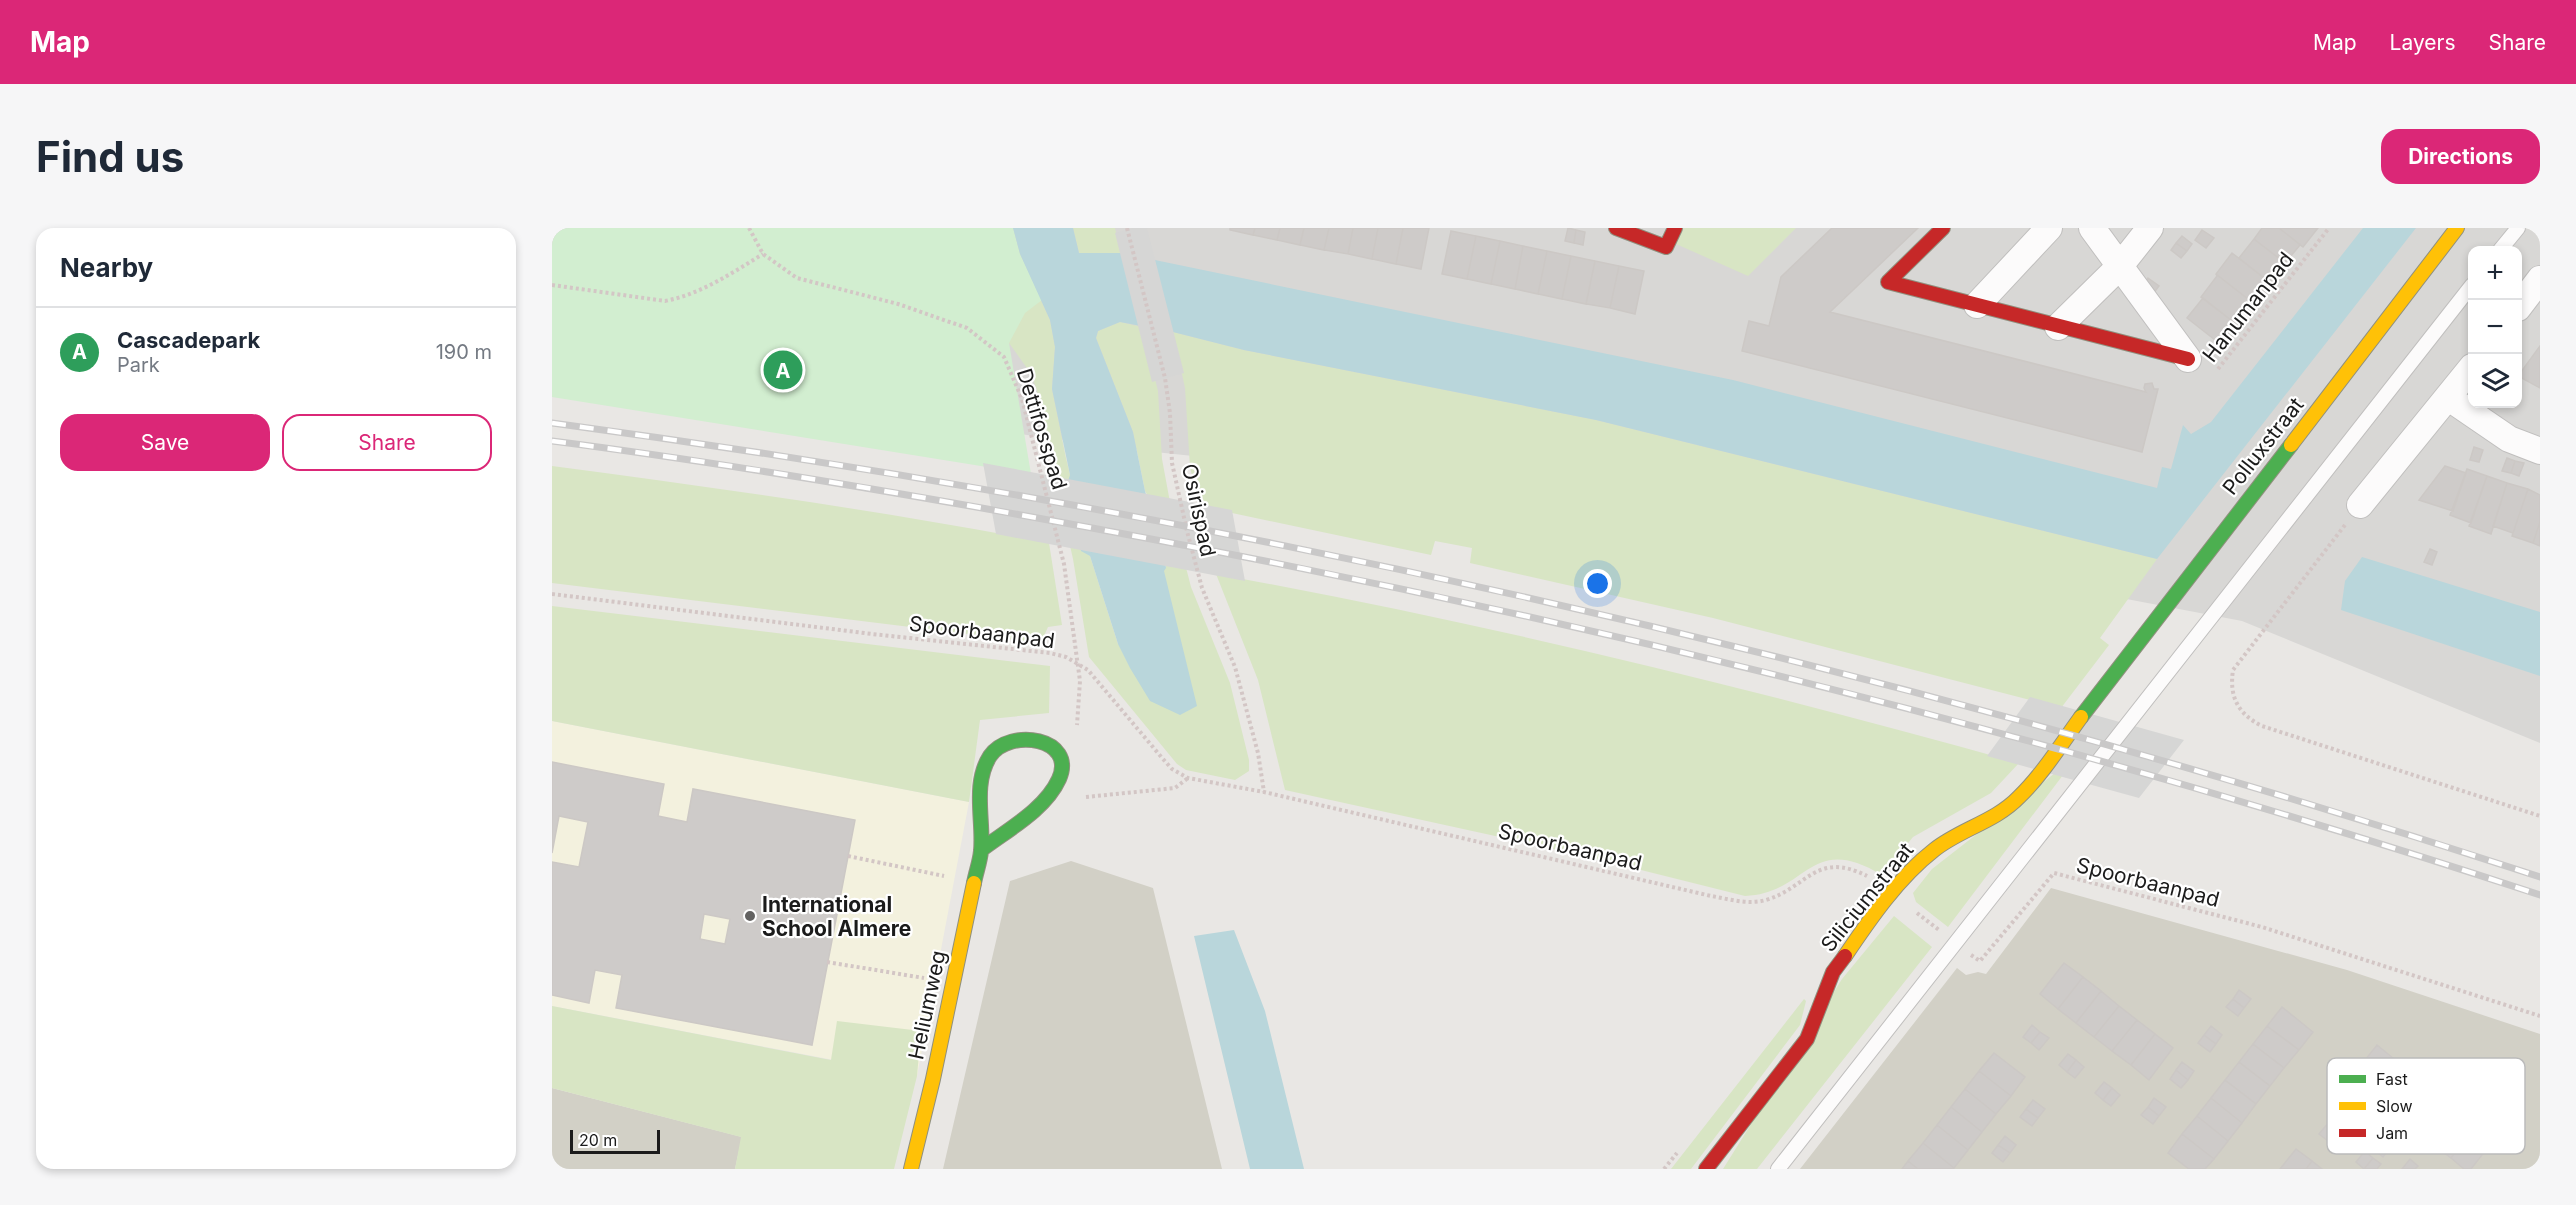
<!DOCTYPE html>
<html lang="en">
<head>
<meta charset="utf-8">
<style>
	:root { --surface:#fff; --page:#f6f6f7; --text:#1f2937; --muted:#747a83; --line:#e0e1e3; --accent:#db2777 }
	body { margin:0; font-family:Inter,sans-serif; background:var(--page); color:var(--text) }
	.controls { position:absolute; right:18px; top:18px; display:grid; overflow:hidden; border-radius:12px; box-shadow:0 3px 9px #0003 }
	.controls button { width:54px; height:54px; display:grid; place-items:center; padding:0; border:0; border-bottom:2px solid var(--line); background:var(--surface); color:var(--text); font:30px sans-serif }
	.scale { position:absolute; left:18px; bottom:15px; width:90px; box-sizing:border-box; padding-left:6px; border:3px solid #1b1b1b; border-top:0; font-size:16px; line-height:21px; white-space:nowrap; color:#1b1b1b; -webkit-text-stroke:4px #fff; paint-order:stroke }
	.you { position:absolute; left:1046px; top:356px; width:21px; height:21px; margin:-15px; border:4px solid #fff; border-radius:50%; background:#1a73e8; box-shadow:0 0 0 9px #1a73e833 }
	.badge { display:grid; place-items:center; width:39px; height:39px; border-radius:50%; background:var(--accent); color:#fff; font-size:20px; font-weight:700 }
	.pin { position:absolute; translate:-50% -50%; border:3px solid #fff; box-shadow:0 2px 6px #0006 }
	.list { margin:0; padding:0; list-style:none }
	h2 { display:flex; justify-content:space-between; align-items:center; height:78px; margin:0; padding:0 24px; font-size:26px }
	h2 small { font-size:20px; font-weight:400; color:var(--muted) }
	.list li { display:grid; grid-template-columns:39px 1fr auto; gap:18px; align-items:center; box-sizing:border-box; height:90px; padding:0 24px; border-top:2px solid var(--line) }
	.list b { display:block; font-size:22px; white-space:nowrap }
	.list p { margin:0; font-size:20px; white-space:nowrap; color:var(--muted) }
	.list em { font-size:20px; font-style:normal; color:var(--muted) }
	.actions { display:flex; gap:12px; padding:18px 24px }
	.actions a { flex:1; padding:14px 0; border:2px solid var(--accent); border-radius:18px; text-align:center; font-size:21px; color:var(--accent) }
	.actions .main { background:var(--accent); color:#fff }
	.icon { flex:none; width:33px; height:33px; fill:none; stroke:currentColor; stroke-width:2; stroke-linecap:round; stroke-linejoin:round }
	.map { position:relative; flex:none; width:1988px; height:941px; overflow:hidden; border-radius:18px }
	header { display:flex; align-items:center; gap:36px; box-sizing:border-box; height:84px; padding:0 30px; background:var(--accent); color:#fff }
	header strong { font-size:28px }
	nav { display:flex; gap:33px; margin-inline-start:auto; font-size:21px }
	.intro { display:flex; align-items:center; justify-content:space-between; box-sizing:border-box; height:144px; padding:0 36px }
	h1 { margin:0; font-size:42px }
	.button { padding:15px 27px; border-radius:18px; background:var(--accent); color:#fff; font-size:21px; font-weight:700 }
	main { display:flex; gap:36px; padding:0 36px }
	aside { flex:1; background:var(--surface); border-radius:18px; box-shadow:0 3px 9px #0003 }
	.map>svg:first-child { display:block }
</style>
</head>
<body>
<header>
<strong>Map</strong>
<nav><a>Map</a><a>Layers</a><a>Share</a></nav>
</header>
<div class="intro"><h1>Find us</h1><a class="button">Directions</a></div>
<main>
<aside>
<h2>Nearby<small></small></h2>
<ul class="list">
<li><span class="badge" style="background:#2e9e5b">A</span><div><b>Cascadepark</b><p>Park</p></div><em>190 m</em></li>
</ul>
<div class="actions"><a class="main">Save</a><a>Share</a></div>
</aside>
<div class="map">
<svg width="1988" height="941" viewBox="0 0 1988 941">
	<rect width="100%" height="100%" fill="#e9e7e4"/>
	<path fill="#d8d7d5" fill-rule="evenodd" d="M0,0H1988V515L1690,393L1037,269L603,224L0,144ZM1920,22H1966V176H1920Z"/>
	<path fill="#f3f1de" d="M0,493L417,574L365,848L0,778Z"/>
	<path fill="#d2d0c6" d="M519,633L601,660L670,941H391L458,653Z
		M1499,660L1795,742L1988,806V941H1248L1405,740L1414,747L1426,744L1434,746Z
		M0,860L190,909L183,941H0Z"/>
	<path fill="#d8e5c4" d="M461,0L468,26L498,92L503,119L500,161L514,230L538,328L566,416L614,339L598,272L593,263L581,204L544,110L546,103L568,94L590,99L606,163L610,231L620,285L639,359L678,455L697,532V543L683,552L634,542L625,536L537,429L521,331L506,264L508,258L484,159L477,143L457,115Z
		M521,0H563L569,25H527Z
		M1132,0H1244L1196,48L1124,16Z
		M621,104L692,122L1044,192L1605,331L1548,410L1557,417L1509,480L1161,390L918,335L920,320L883,313L879,327L647,278L638,239L633,160Z
		M0,238C166,260 332,283 497,315L510,397L496,399L491,410L481,414L0,355Z
		M664,346C935,395 1202,461 1467,535L1439,565L1361,609L1330,647C1257,603 1256,666 1193,668L1025,626L733,562L706,452Z
		M0,378L498,438L497,485L428,492L417,574L0,493Z
		M1503,545L1511,547L1396,699L1364,674L1361,665L1380,641Z
		M1342,688L1380,719L1205,941H1171L1290,751Z
		M1252,771L1254,773L1248,797L1139,941H1119Z
		M0,778L279,832L285,793L369,803L365,848L342,941H183L189,909L0,860Z"/>
	<path fill="#d2eed0" d="M0,0H461L468,26L490,72L473,85L457,115L479,246L0,169Z"/>
	<path fill="#b9d6db" d="M461,0H521L527,25H569L1181,152L1605,260L1610,239L1619,241L1631,197L1639,206L1659,194L1811,0H1864L1605,331L1044,192L692,122L621,104L568,94L546,103L544,110L581,204L593,263L613,334L614,340L612,343L645,478L628,487L598,473L578,440L566,416L538,328L529,323L514,259L518,247L500,161L503,119L498,92L468,26Z
		M1810,329L1988,384V448L1789,382L1793,353Z
		M682,702L713,783L752,941H698L642,708Z"/>
	<path fill="#d6d6d5" d="M581,0H595L632,145L600,154L563,5Z
		M431,235L680,282L693,353L444,306Z
		M1478,469L1632,512L1587,570L1435,528Z"/>
	<path fill="#cecbc9" stroke="#ccc8c5" stroke-width="1.5" fill-rule="evenodd" d="M678,0H703L701,7L678,2Z
		M703,0H728L725,12L701,7Z
		M728,0H752L748,17L725,12Z
		M752,0H777L772,22L748,17Z
		M777,0H801L796,26L772,22Z
		M801,0H826L820,31L796,26Z
		M826,0H851L844,36L820,31Z
		M851,0H877L869,41L844,36Z
		M1016,0L1024,2L1022,15L1013,13Z
		M1280,0H1366L1278,84L1594,164L1592,160L1593,156L1600,155L1602,161H1606L1590,224L1190,123L1197,93L1217,98L1229,49Z
		M1710,0H1727L1751,19L1748,17L1733,35L1702,11Z
		M1727,0H1766L1751,19Z
		M1024,2L1033,4L1031,17L1022,15Z
		M1650,2L1662,10L1654,20L1643,12Z
		M899,3L924,8L915,51L890,46Z
		M924,8L948,13L939,56L915,51Z
		M1630,8L1640,16L1635,23L1624,15Z
		M1702,11L1733,35L1719,54L1721,57L1687,30Z
		M948,13L971,18L963,61L939,56Z
		M1624,15L1635,23L1629,30L1619,22Z
		M971,18L995,23L986,66L963,61Z
		M995,23L1019,28L1010,71L986,66Z
		M1680,25L1721,57L1705,78L1664,46Z
		M1019,28L1043,33L1034,76L1010,71Z
		M1043,33L1067,38L1058,80L1034,76Z
		M1067,38L1092,43L1083,86L1058,80Z
		M1664,46L1705,78L1688,99L1649,69L1665,48Z
		M1596,50L1607,58L1601,66L1591,58Z
		M1651,70L1688,99L1672,119L1635,90Z
		M1988,118V160L1966,148Z
		M1922,219L1931,222L1927,234L1918,232Z
		M1955,230L1963,233L1959,245L1950,243Z
		M1963,233L1972,235L1967,248L1959,245Z
		M1893,238L1914,245L1901,283L1867,272Z
		M1915,241L1935,248L1919,295L1898,287Z
		M1935,248L1955,255L1939,306L1917,298Z
		M1955,255L1976,261L1960,308L1961,305L1941,298Z
		M1976,261L1988,267V294L1981,315L1960,308Z
		M1988,294V318L1981,315Z
		M1878,321L1885,324L1880,337L1872,334Z
		M0,534L112,556L106,588L135,594L141,561L303,592L260,817L64,780L70,747L43,742L37,775L0,767V634L27,639L36,594L7,588L0,625ZM152,686L178,691L173,716L148,711Z
		M1512,735L1531,749L1506,781L1488,766Z
		M1531,749L1549,763L1524,795L1506,781Z
		M1687,762L1699,771L1692,780L1681,771Z
		M1549,763L1567,778L1542,809L1524,795Z
		M1681,771L1692,780L1686,788L1674,779Z
		M1567,778L1585,792L1560,823L1542,809Z
		M1730,779L1761,804L1747,822L1715,798Z
		M1585,792L1603,806L1579,837L1560,823Z
		M1480,797L1488,804L1479,815L1471,809Z
		M1659,798L1670,807L1664,816L1652,807Z
		M1715,798L1747,822L1732,840L1701,816Z
		M1488,804L1497,810L1487,822L1479,815Z
		M1603,806L1621,820L1597,852L1579,837Z
		M1652,807L1664,816L1658,824L1646,815Z
		M1701,816L1732,840L1718,858L1687,834Z
		M1825,817L1841,830L1814,864L1798,851Z
		M1442,825L1473,849L1459,868L1427,843Z
		M1516,826L1524,832L1515,844L1507,837Z
		M1524,832L1532,839L1523,850L1515,844Z
		M1630,834L1642,843L1636,852L1624,842Z
		M1687,834L1718,858L1704,876L1673,852Z
		M1624,842L1636,852L1629,860L1618,851Z
		M1427,843L1459,868L1444,886L1413,861Z
		M1673,852L1704,876L1690,895L1659,870Z
		M1552,854L1560,860L1551,872L1543,865Z
		M1560,860L1568,867L1559,878L1551,872Z
		M1413,861L1444,886L1430,904L1399,879Z
		M1602,870L1614,879L1607,888L1596,879Z
		M1659,870L1690,895L1676,913L1645,888Z
		M1481,872L1493,881L1486,890L1474,881Z
		M1399,879L1430,904L1416,922L1385,897Z
		M1596,879L1607,888L1601,896L1589,887Z
		M1474,881L1486,890L1480,898L1468,889Z
		M1907,886L1923,899L1899,930L1882,917Z
		M1645,888L1676,913L1662,931L1630,906Z
		M1777,894L1785,901L1776,913L1767,906Z
		M1385,897L1416,922L1402,940L1371,915Z
		M1923,899L1941,913L1919,941H1912L1899,930Z
		M1630,906L1662,931L1653,941H1637L1616,925Z
		M1453,908L1464,917L1458,925L1446,917Z
		M1832,911L1840,917L1831,929L1823,922Z
		M1371,915L1402,940L1401,941H1366L1356,933Z
		M1446,917L1458,925L1451,934L1440,925Z
		M1744,921L1760,933L1754,941H1728Z
		M1813,923L1821,930L1812,941L1804,934Z
		M1821,930L1829,936L1825,941H1812Z
		M1858,931L1866,938L1863,941H1850Z
		M1356,933L1366,941H1350Z
		M1760,933L1770,941H1754Z"/>
	<g fill="none" stroke-linecap="round" stroke-linejoin="round">
		<g stroke="#c0bfbe" stroke-width="16">
			<path id="lane" d="M1948,22L1966,0
				M1226,941L1920,57"/>
		</g>
		<g stroke="#c0bfbe" stroke-width="28">
			<path id="street" d="M1540,0L1636,131
				M1425,77L1497,0
				M1966,80L1988,51
				M1506,99L1568,38L1598,0
				M1897,170L1957,211L1988,223
				M1808,277L1920,139"/>
		</g>
		<g stroke="#90907e" stroke-width="16">
			<path id="fast" d="M1529,489L1739,217
				M422,655C424,644 428,634 429,623C432,593 420,556 438,528C458,499 525,510 507,551C493,582 455,602 429,622"/>
		</g>
		<g stroke="#90907e" stroke-width="16">
			<path id="slow" d="M1739,217L1905,0
				M1293,728C1318,691 1346,650 1382,622C1408,601 1443,594 1467,569C1490,547 1510,515 1529,489
				M359,941L381,851L422,655"/>
		</g>
		<g stroke="#90907e" stroke-width="16">
			<path id="jam" d="M1064,0L1114,19L1123,0
				M1391,0L1336,54L1636,131
				M1154,941L1255,811L1281,744L1293,728"/>
		</g>
		<path stroke="#d3c6c5" stroke-width="4" stroke-dasharray="3 3" stroke-linecap="butt" d="M197,0L211,26L245,50L346,76L415,100L452,129L470,171L512,336L528,453L525,497
			M575,0L613,150L618,185L620,235L635,303L650,360L683,439L706,525L712,564
			M0,57L113,73C149,66 180,45 211,26
			M1666,141L1777,0
			M1793,297L1681,442C1677,469 1686,486 1710,498L1988,588
			M0,366L320,406L498,425L514,429L536,442L611,531L620,541L636,550L712,564L1159,668C1177,671 1196,677 1214,672C1255,660 1264,622 1315,648
			M534,569L623,560L636,550
			M296,628L392,648
			M1365,685L1387,702
			M1419,727L1428,733L1502,645L1710,699L1988,788
			M275,734L372,750
			M1112,941L1125,925"/>
		<use href="#lane" stroke="#fcfbfb" stroke-width="14"/>
		<use href="#street" stroke="#fcfbfb" stroke-width="26"/>
		<use href="#fast" stroke="#4caf50" stroke-width="14"/>
		<use href="#slow" stroke="#ffc107" stroke-width="14"/>
		<use href="#jam" stroke="#c62828" stroke-width="14"/>
		<g stroke="#c9c8c8" stroke-width="7">
			<path id="rail" d="M0,195C674,285 1341,437 1988,649
				M0,213C190,237 379,270 567,305C1048,394 1523,514 1988,667"/>
		</g>
		<use href="#rail" stroke="#fff" stroke-width="4.5" stroke-dasharray="14" stroke-linecap="butt"/>
	</g>
	<circle fill="#636261" stroke="#fff" stroke-width="2" cx="198" cy="688" r="6"/>
	<g text-anchor="middle" dominant-baseline="central" stroke-width="4.5" stroke-linejoin="round" paint-order="stroke">
		<g font-size="21" fill="#1b1b1b" stroke="#fff">
			<text transform="translate(1696 79) rotate(-52)">Hanumanpad</text>
			<text transform="translate(490 201) rotate(73)">Dettifosspad</text>
			<text transform="translate(1711 218) rotate(-52)">Polluxstraat</text>
			<text transform="translate(647 282) rotate(78)">Osirispad</text>
			<text transform="translate(430 404) rotate(7)">Spoorbaanpad</text>
			<text transform="translate(1018 619) rotate(13)">Spoorbaanpad</text>
			<text transform="translate(1596 654) rotate(14)">Spoorbaanpad</text>
			<text transform="translate(1315 669) rotate(-51)">Siliciumstraat</text>
			<text transform="translate(375 777) rotate(-78)">Heliumweg</text>
		</g>
		<g font-size="21" font-weight="bold" fill="#1b1b1b" stroke="#fff" text-anchor="start">
			<text x="210" y="676">International<tspan x="210" dy="24">School Almere</tspan></text>
		</g>
	</g>
	<rect x="1775" y="830" width="198" height="96" rx="9" fill="#fff" stroke="#bbb" stroke-width="1.5"/>
	<rect x="1787" y="847" width="27" height="8" fill="#4caf50"/>
	<rect x="1787" y="874" width="27" height="8" fill="#ffc107"/>
	<rect x="1787" y="901" width="27" height="8" fill="#c62828"/>
	<g font-size="16" fill="#1b1b1b">
		<text x="1824" y="857">Fast</text>
		<text x="1824" y="884">Slow</text>
		<text x="1824" y="911">Jam</text>
	</g>
</svg>
<div class="controls">
<button>+</button>
<button>−</button>
<button><svg class="icon" aria-label="layers" viewBox="0 0 24 24"><path d="M12 4l9 5-9 5-9-5zM3 14l9 5 9-5"/></svg></button>
</div>
<div class="scale">20 m</div>
<div class="you"></div>
<div class="pin badge" style="left:231px;top:142px;background:#2e9e5b">A</div>
</div>
</main>
</body>
</html>
